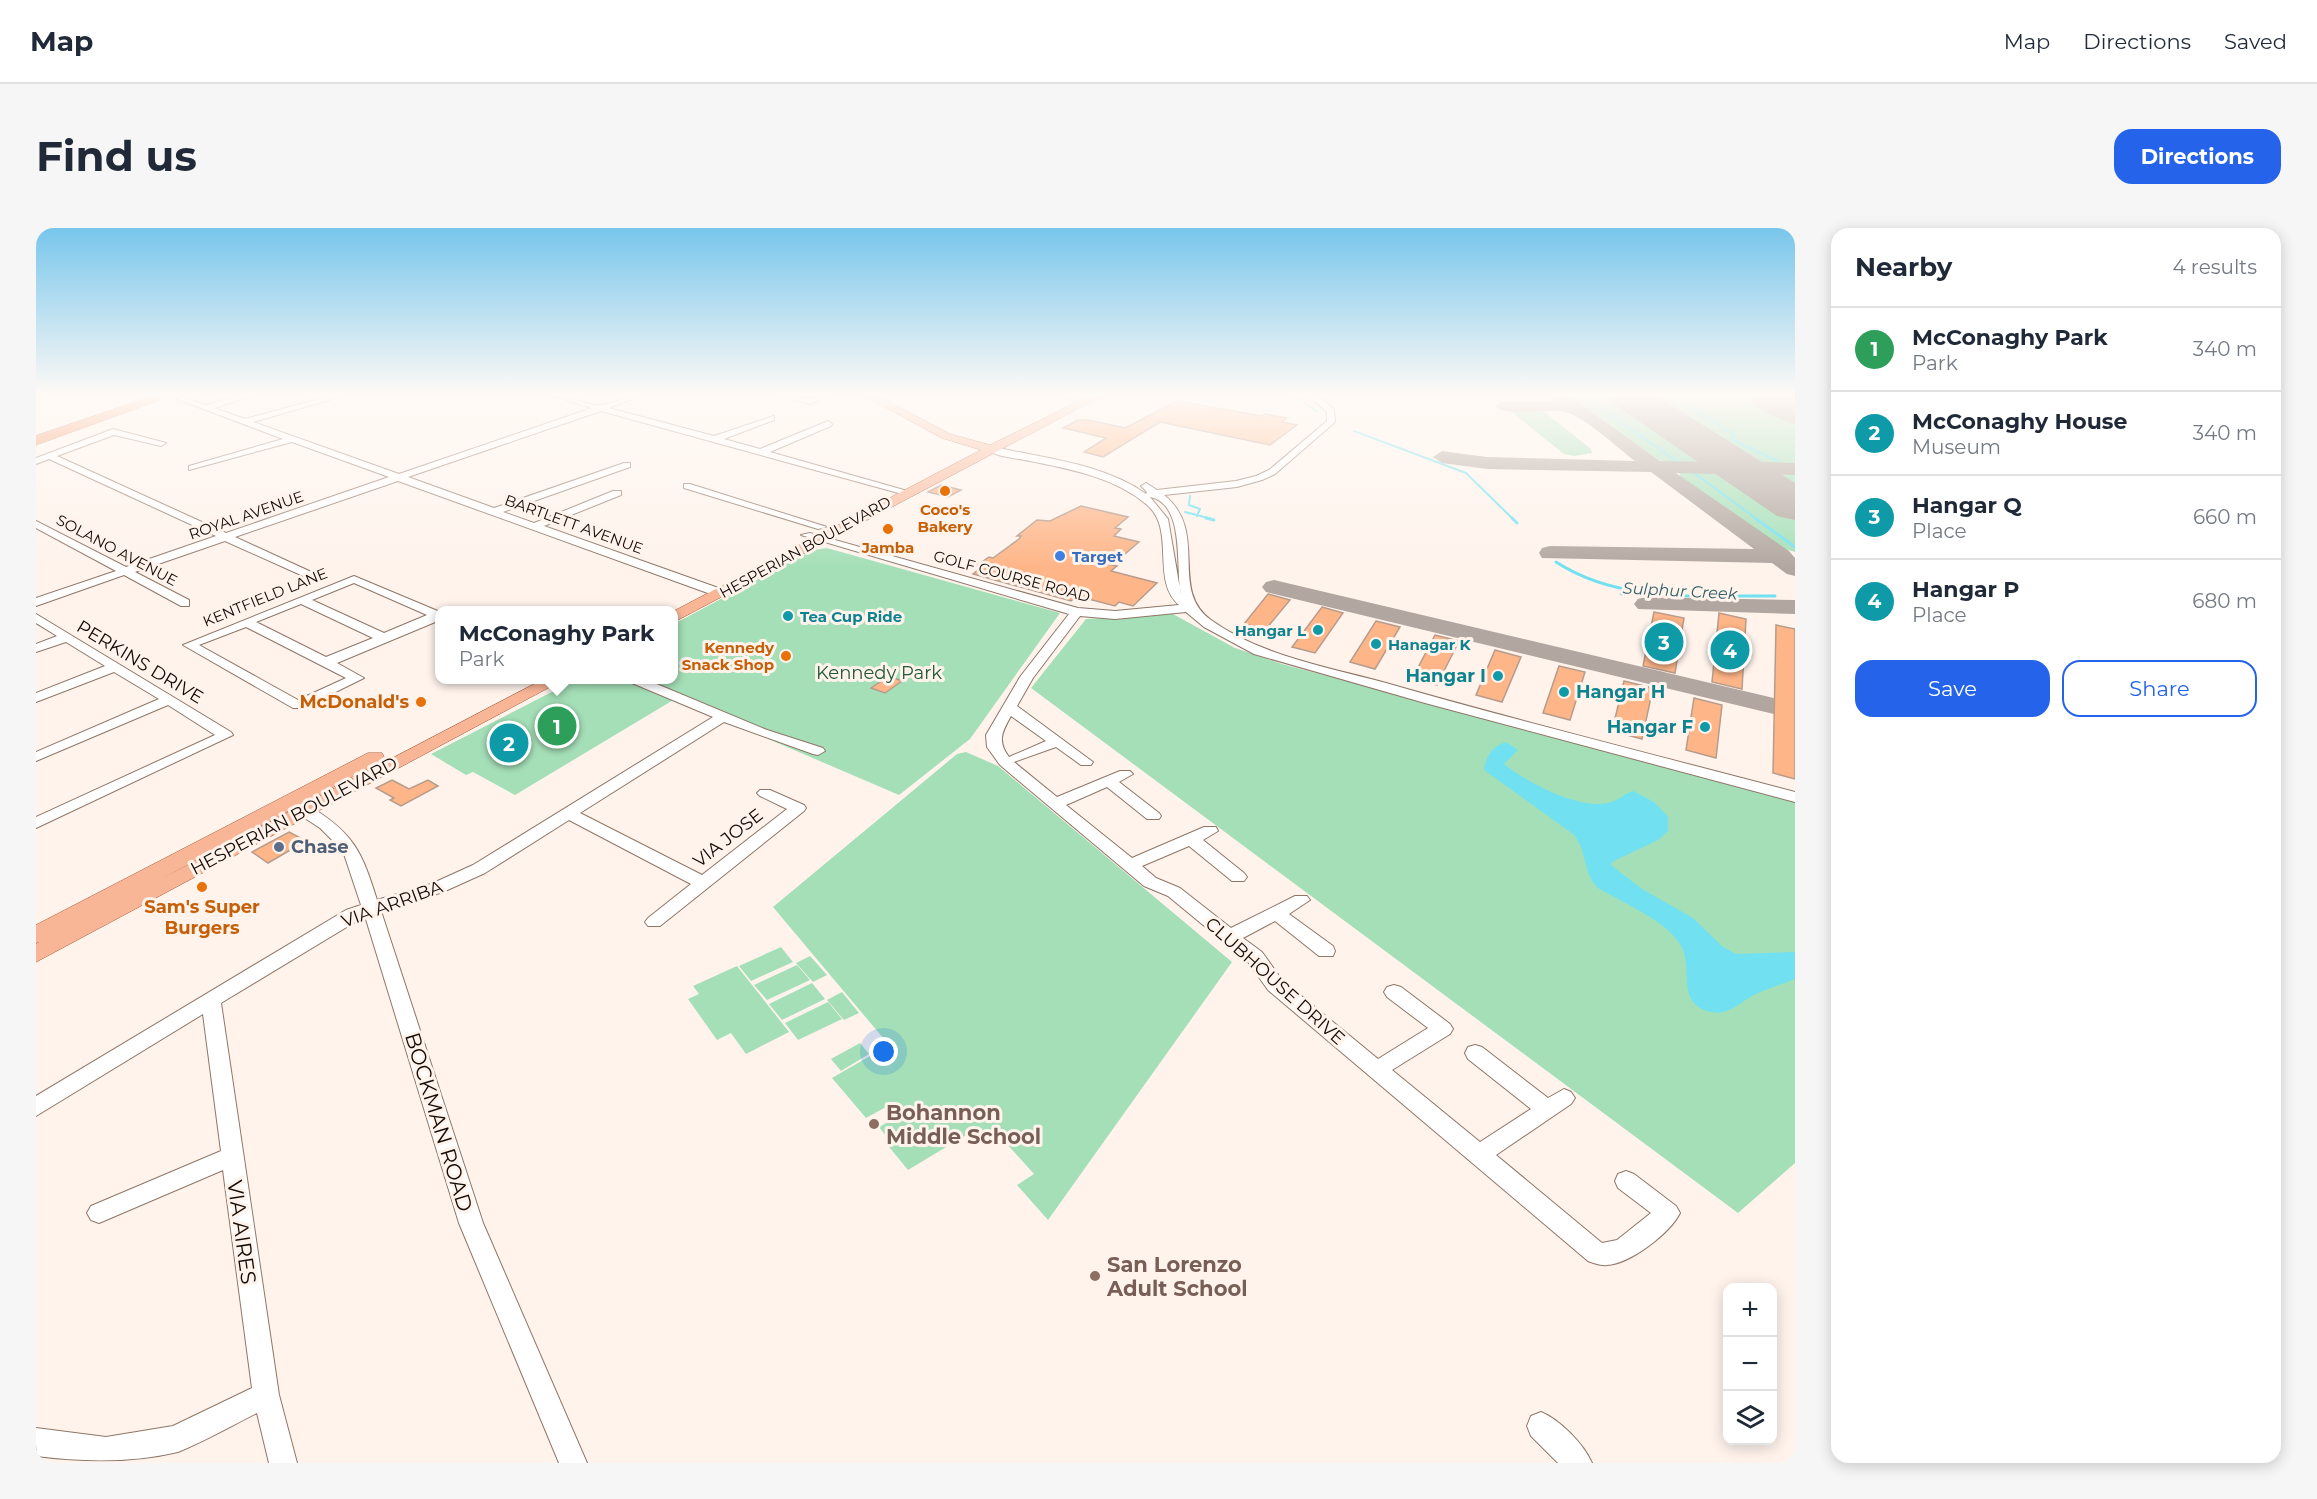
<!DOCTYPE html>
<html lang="en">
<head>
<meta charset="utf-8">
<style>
	:root { --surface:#fff; --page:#f6f6f7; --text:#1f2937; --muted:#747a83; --line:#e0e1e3; --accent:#2563eb }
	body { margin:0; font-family:Montserrat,sans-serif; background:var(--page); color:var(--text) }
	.controls { position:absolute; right:18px; bottom:18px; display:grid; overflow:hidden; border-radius:12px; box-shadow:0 3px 15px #0003 }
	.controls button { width:54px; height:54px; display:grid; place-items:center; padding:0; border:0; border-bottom:2px solid var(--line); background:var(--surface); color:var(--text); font:30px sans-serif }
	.you { position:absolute; left:848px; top:824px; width:21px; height:21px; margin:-15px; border:4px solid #fff; border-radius:50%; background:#1a73e8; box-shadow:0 0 0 9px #1a73e833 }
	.badge { display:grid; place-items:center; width:39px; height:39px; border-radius:50%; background:var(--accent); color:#fff; font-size:20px; font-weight:700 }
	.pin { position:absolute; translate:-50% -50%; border:3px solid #fff; box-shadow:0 2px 6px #0006 }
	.popup { position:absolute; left:399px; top:378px; width:243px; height:78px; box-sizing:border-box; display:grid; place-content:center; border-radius:12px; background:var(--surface); filter:drop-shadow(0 2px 4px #0005); font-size:20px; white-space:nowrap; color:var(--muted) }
	.popup b { font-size:22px; color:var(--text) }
	.popup::after { content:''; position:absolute; left:50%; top:100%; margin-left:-12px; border:12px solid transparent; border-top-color:var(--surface) }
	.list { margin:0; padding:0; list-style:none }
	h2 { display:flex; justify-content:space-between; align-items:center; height:78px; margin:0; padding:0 24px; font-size:26px }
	h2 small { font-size:20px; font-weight:400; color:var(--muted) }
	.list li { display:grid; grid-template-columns:39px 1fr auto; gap:18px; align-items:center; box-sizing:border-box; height:84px; padding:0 24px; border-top:2px solid var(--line) }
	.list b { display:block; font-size:22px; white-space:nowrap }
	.list p { margin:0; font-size:20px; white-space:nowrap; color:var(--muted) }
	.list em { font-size:20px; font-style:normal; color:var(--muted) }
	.actions { display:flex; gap:12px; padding:18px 24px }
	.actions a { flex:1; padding:14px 0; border:2px solid var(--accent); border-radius:18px; text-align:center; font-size:21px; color:var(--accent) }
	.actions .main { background:var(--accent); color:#fff }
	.icon { flex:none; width:33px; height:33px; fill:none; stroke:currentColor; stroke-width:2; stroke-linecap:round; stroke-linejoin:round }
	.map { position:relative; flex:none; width:1759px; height:1235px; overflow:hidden; border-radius:18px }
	header { display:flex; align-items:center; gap:36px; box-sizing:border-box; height:84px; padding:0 30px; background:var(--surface); border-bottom:2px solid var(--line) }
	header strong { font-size:28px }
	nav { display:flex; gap:33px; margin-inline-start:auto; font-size:21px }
	.intro { display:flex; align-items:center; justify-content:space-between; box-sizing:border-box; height:144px; padding:0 36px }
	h1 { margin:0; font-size:42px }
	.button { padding:15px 27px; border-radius:18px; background:var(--accent); color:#fff; font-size:21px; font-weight:700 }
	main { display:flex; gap:36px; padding:0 36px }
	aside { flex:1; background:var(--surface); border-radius:18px; box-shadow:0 3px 15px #0003 }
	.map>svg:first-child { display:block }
</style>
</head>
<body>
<header>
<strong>Map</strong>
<nav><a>Map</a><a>Directions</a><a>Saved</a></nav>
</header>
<div class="intro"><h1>Find us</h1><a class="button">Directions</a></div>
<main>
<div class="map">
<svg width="1759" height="1235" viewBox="0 0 1759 1235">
	<rect width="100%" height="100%" fill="#fff3ec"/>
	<path fill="#a4dfb7" d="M1534,168H1578L1675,235L1640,236L1623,232Z
		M1608,168H1711L1759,195V238L1720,237L1708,233Z
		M1480,180L1506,182L1555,221L1556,225L1538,228L1528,226L1473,182Z
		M1646,243C1694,236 1722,264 1759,289V324L1742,319L1645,249L1643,245Z
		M1737,243H1759V265L1728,245Z
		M791,320L1024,385L934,511L863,567L639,471L479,567L437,544L430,547L395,526L539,452H638V396L777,322Z
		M1137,386L1199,420L1246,436L1759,572V935L1702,985L995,460L1050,391Z
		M930,524L962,538L1196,734L1012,992L981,957L998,946L961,905L951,911L940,901L872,942L849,914L853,912L843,899L868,885L859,874L830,890L796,850L853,817L737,679L921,526Z
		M745,719L757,734L715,753L703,738Z
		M774,728L791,747L777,754L760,735Z
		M761,737L774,752L731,772L718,757Z
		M701,738L753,804L710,826L695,805L681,812L652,771L663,766L657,758Z
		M776,755L789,771L746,792L733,776Z
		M806,764L823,785L808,792L791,772Z
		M792,774L806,791L762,812L749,795Z
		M824,815L833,826L805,843L795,831Z"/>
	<path fill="#71e1f1" d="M1470,514L1482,522L1468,536C1490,554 1543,582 1572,575C1582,573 1588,566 1597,563L1618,574L1632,589V603L1622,612L1576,634L1575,637L1606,661L1657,690L1687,719L1700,726L1759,724V751C1746,756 1733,760 1720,766C1705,773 1693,788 1675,784C1638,776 1659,739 1644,716C1629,693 1595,679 1573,666C1569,664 1564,662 1561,659C1547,645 1551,621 1537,606L1448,542C1449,530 1456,518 1470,514Z"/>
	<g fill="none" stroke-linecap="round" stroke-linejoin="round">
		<path stroke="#71e1f1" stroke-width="2" d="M1257,168L1281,183
			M1547,168L1642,234
			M1636,168L1699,207L1695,211L1741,233
			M1318,203L1430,245L1477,291
			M1658,245L1721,291
			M1154,268L1153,277L1164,281L1161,288
			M1149,284L1176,291"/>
		<path stroke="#71e1f1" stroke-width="3" d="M1170,290L1178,292
			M1476,290L1481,295
			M1719,290L1759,319
			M1520,334C1585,376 1665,367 1739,368
			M1585,366H1600"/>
		<path fill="#b2a7a0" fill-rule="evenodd" d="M1515,168H1534L1624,233L1679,234L1662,219L1671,214L1711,233L1759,235V247L1726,246L1746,262L1743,266L1736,268L1701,250L1679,246L1640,245L1753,323L1759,330V348L1751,346L1736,335L1506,330L1503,325L1506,320L1514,318L1718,321L1615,244L1451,241L1406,235L1397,229L1406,223L1451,229L1599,233C1580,219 1549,188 1526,183C1511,181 1467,189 1459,178L1467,173H1519Z
			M1238,352L1759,475V491L1230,364L1226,359L1230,354Z
			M1610,369L1759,372V386L1602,381L1598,376L1602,371Z"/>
		<path fill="#b2a7a0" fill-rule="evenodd" d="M1573,168H1621L1759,255V292L1741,288L1579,177Z
			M1712,168H1759V196C1741,191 1722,183 1712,168Z"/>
	</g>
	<path fill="#feb587" stroke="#b79c8c" stroke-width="1.5" d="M1141,173L1226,188L1229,186L1251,190L1246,194L1261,197L1234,217L1124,194L1067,229L1048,224L1070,210L1027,200L1042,192H1052L1089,200Z
		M905,257L925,262L912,269L892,264Z
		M1045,278L1092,289L1079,300L1085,301L1078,308L1103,314L1076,337L1081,338L1075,343L1121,355L1097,378L1083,374L1079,378L1041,368L1035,373L937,346L946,339L940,338L953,329L957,330L983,311L985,308H981L1001,292L1014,293Z
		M1232,366L1254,372L1230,401L1208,396Z
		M1286,379L1307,385L1279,425L1256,419Z
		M1618,384L1648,390L1639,445L1607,438Z
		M1683,385L1710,391L1706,461L1676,454Z
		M1340,393L1364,399L1339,441L1314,434Z
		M1740,397L1759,401V551L1737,545Z
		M1399,407L1423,413L1401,457L1376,451Z
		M1459,422L1485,429L1466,474L1440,467Z
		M1523,438L1549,444L1534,492L1507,485Z
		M853,448L866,453L849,465L835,460Z
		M1588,453L1617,460L1606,511L1576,503Z
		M1658,470L1686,477L1680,530L1650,522Z
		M471,505H477L492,515L474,525L453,515Z
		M356,552L373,561L392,552L402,558L365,578L354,572L358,570L340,560Z
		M253,604L270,613L232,635L216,624Z"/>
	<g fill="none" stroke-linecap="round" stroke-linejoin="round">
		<g stroke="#8f7666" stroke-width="2">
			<path id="minor" d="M0,168H7L0,171Z
				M203,168H216L178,180L209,191L294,168H307L217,194L363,246L556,180L517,168C533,168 552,178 565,177C578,176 589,168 603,168L573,180L678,208L738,188V192L688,211L724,221L792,193L796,196L795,198L734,224L875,264L866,266L565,183L372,249L458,280L588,235H594V239L467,284L498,295L577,263H585V267L508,298L688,362V368H680L362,253L199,309L284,348V352H276L189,313L99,344L153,372V378H145L88,347L0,378V370L80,343L0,300V293L90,339L180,308L13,231L0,236V230L77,201L130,215L125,218L78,207L21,228L190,305L353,249L256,214L153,242V238L247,211L141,171L145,169L170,177Z
				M746,168L773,171L792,168L774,176Z
				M1037,168H1045L1039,173L1035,171Z
				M1273,168H1282L1298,181L1299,194L1239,246L1226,252L1201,259L1128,267C1174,304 1132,361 1175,392C1225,428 1292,439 1350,455C1486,494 1623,528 1759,564V574L1389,475L1218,426L1168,399L1150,384L1079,391L1044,388L997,450L981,478L1057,534L1055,537H1045L1020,519L978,534L1021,569L1084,543H1094L1097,546L1083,554L1123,585L1125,588L1123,591H1111L1071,559L1030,577L1096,630L1168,599H1180L1182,603L1167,612L1208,645L1211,649L1208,653H1196L1153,618L1106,638L1120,650L1144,660L1195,700L1259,668H1271L1274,672L1253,686L1297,718L1299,723L1297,728H1283L1239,693L1207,710L1226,724L1246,752L1342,831L1392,800L1351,769L1348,764L1351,759L1358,757L1365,759L1414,796L1417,801L1414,806L1356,842L1444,914L1495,881L1432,831L1429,825L1432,819L1439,817L1446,819L1512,870L1528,861L1535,864L1539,870L1535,876L1460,927L1566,1015L1581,1012L1615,985L1582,960L1579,953L1582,946L1590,943L1598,946L1640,978L1644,985C1634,1005 1594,1036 1571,1037C1565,1038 1558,1035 1552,1033L1232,762L1212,734L1132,668L1108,658L964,537L951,519L950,507L984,449L1033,386L765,307L774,305L1042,380L1079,383L1143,377C1114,352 1141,301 1110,276C1078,249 1033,241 994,233C980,230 960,229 949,221L954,218C1005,230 1067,235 1110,266L1111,264L1105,258L1110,255L1121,262L1200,253L1220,248L1233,242L1291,193V184ZM1114,269C1150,276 1139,340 1145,367L1132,291ZM975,488L1010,513L973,529C961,513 966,504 975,488Z
				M648,256H654L791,299L782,301L648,260Z
				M318,348L404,384V392L301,435L328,450L267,480H257L147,417ZM318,355L391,387L348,405L276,372ZM265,376L337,410L290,429L220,394ZM210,399L310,450L262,472L163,417Z
				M0,386L195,504L197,507L0,600V589L179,507L132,477L0,533V524L123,471L78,444L0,474V465L69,438L30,414L0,424V416L21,408L0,395Z
				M595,452H611L731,502L787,520L789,523L782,527L777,526L688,494L544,585L666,647L751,581L724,568L721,565L724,562H734L768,577L770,580L768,583L624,698H612L609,694L612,690L655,656L533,592L449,645L407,664L345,683L447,995L551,1235H523L423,995L329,688L185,775L243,1167L261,1235H233L221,1185C195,1198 169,1213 142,1224C96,1235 47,1234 0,1228V1200L70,1209L137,1198L216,1160L187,942L63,995L55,992L51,985L55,978L185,923L167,786L0,888V868L310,682L325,677L307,623L284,600L247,576L245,573L247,570C257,567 264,573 273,578C318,605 326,624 341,672L395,656L437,637L677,489L596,455Z
				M1505,1184C1524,1192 1548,1216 1556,1235H1522L1495,1208L1491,1198L1495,1188Z"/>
		</g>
		<g stroke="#a65b37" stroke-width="1">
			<path id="major" d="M829,168H842L914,206L954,217L1053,168H1066L638,394V383L945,222L906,210Z
				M506,452H527L0,734V716L3,714L0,715V697L332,525H346L348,529L346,533L125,651Z"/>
		</g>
		<g stroke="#a65b37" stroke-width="1">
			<path id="highway" d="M117,168H135L0,217V208Z"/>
		</g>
		<use href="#minor" fill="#fff" fill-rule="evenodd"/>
		<use href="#major" fill="#f9b697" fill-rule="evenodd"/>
		<use href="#highway" fill="#f58652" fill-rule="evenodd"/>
	</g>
	<linearGradient id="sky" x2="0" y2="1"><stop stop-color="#78c6ec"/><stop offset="0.49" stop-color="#fffaf6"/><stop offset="1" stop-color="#fffaf6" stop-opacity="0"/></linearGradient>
	<rect width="1759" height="341" fill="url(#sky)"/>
	<g fill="#e8710a" stroke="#fff3ec" stroke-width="2">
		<circle cx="909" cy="263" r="6"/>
		<circle cx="852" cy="301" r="6"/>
		<circle cx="750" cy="428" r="6"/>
		<circle cx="385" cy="474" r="6"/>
		<circle cx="166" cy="659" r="6"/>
	</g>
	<circle fill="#3f7fe0" stroke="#fff3ec" stroke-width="2" cx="1024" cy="328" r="6"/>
	<g fill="#0f9aa8" stroke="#fff3ec" stroke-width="2">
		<circle cx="752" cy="388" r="6"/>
		<circle cx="1282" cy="402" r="6"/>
		<circle cx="1340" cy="416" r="6"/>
		<circle cx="1462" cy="448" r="6"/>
		<circle cx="1528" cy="464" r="6"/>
		<circle cx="1669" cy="499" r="6"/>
	</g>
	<circle fill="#5c6f8a" stroke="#fff3ec" stroke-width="2" cx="243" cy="619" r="6"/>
	<g fill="#8d6e63" stroke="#fff3ec" stroke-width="2">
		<circle cx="838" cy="896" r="6"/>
		<circle cx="1059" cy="1048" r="6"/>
	</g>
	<g text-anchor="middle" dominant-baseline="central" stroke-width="6" stroke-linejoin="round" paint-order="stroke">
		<g font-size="15" font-weight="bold" fill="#c56008" stroke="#fff3ec">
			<text x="909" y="281">Coco's<tspan x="909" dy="17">Bakery</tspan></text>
			<text x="852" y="319">Jamba</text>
			<text x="738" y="419" text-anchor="end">Kennedy<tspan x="738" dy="17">Snack Shop</tspan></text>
		</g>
		<g font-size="15" fill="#130a05" stroke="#fff3ec">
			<text transform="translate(210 287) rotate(-19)">ROYAL AVENUE</text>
			<text transform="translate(538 296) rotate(20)">BARTLETT AVENUE</text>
			<text transform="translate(769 319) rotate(-29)">HESPERIAN BOULEVARD</text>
			<text transform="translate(81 322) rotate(28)">SOLANO AVENUE</text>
			<text transform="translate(976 348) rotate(15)">GOLF COURSE ROAD</text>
			<text transform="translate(229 369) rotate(-22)">KENTFIELD LANE</text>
		</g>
		<g font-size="15" font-weight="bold" fill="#366cbe" stroke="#fff3ec" text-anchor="start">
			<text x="1036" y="328">Target</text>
		</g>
		<g font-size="15" font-weight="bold" fill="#0d838f" stroke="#fff3ec" text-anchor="start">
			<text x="764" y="388">Tea Cup Ride</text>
			<text x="1270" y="402" text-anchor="end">Hangar L</text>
			<text x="1352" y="416">Hanagar K</text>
		</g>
		<g font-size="16" font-style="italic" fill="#2e5f66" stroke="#fff3ec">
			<text transform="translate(1644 363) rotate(3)">Sulphur Creek</text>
		</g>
		<g font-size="18" fill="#130a05" stroke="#fff3ec">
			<text transform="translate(104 434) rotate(31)">PERKINS DRIVE</text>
			<text transform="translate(258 588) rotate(-28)">HESPERIAN BOULEVARD</text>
			<text transform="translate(692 610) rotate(-38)">VIA JOSE</text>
			<text transform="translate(356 676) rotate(-20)">VIA ARRIBA</text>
			<text transform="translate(1239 753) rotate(42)">CLUBHOUSE DRIVE</text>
		</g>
		<g font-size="18" fill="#205837" stroke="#fff3ec">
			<text x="843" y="445">Kennedy Park</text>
		</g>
		<g font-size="18" font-weight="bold" fill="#0d838f" stroke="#fff3ec" text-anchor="end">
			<text x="1450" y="448">Hangar I</text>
			<text x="1540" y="464" text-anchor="start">Hangar H</text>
			<text x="1657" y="499">Hangar F</text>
		</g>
		<g font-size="18" font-weight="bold" fill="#c56008" stroke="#fff3ec" text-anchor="end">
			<text x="373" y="474">McDonald's</text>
			<text x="166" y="679" text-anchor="middle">Sam's Super<tspan x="166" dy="21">Burgers</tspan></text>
		</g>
		<g font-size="18" font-weight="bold" fill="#4e5e75" stroke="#fff3ec" text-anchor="start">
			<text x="255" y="619">Chase</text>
		</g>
		<g font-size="21" font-weight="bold" fill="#785e54" stroke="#fff3ec" text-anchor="start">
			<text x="850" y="884">Bohannon<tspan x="850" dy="24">Middle School</tspan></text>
			<text x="1071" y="1036">San Lorenzo<tspan x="1071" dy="24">Adult School</tspan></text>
		</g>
		<g font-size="21" fill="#130a05" stroke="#fff3ec">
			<text transform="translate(403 894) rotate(73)">BOCKMAN ROAD</text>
			<text transform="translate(206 1004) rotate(82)">VIA AIRES</text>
		</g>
	</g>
</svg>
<div class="controls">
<button>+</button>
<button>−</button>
<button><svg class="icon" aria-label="layers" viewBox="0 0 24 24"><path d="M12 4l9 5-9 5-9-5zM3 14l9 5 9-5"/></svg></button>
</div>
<div class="you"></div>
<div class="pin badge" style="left:521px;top:498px;background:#2e9e5b">1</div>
<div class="popup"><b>McConaghy Park</b>Park</div>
<div class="pin badge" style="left:473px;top:515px;background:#0f9aa8">2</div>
<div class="pin badge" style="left:1628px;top:414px;background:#0f9aa8">3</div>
<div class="pin badge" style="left:1694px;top:422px;background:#0f9aa8">4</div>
</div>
<aside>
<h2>Nearby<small>4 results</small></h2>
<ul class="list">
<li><span class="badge" style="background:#2e9e5b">1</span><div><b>McConaghy Park</b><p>Park</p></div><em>340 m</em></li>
<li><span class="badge" style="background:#0f9aa8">2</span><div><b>McConaghy House</b><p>Museum</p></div><em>340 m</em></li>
<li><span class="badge" style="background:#0f9aa8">3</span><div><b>Hangar Q</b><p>Place</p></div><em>660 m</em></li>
<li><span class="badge" style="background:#0f9aa8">4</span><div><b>Hangar P</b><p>Place</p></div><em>680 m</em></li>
</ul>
<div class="actions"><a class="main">Save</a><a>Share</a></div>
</aside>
</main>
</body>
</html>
